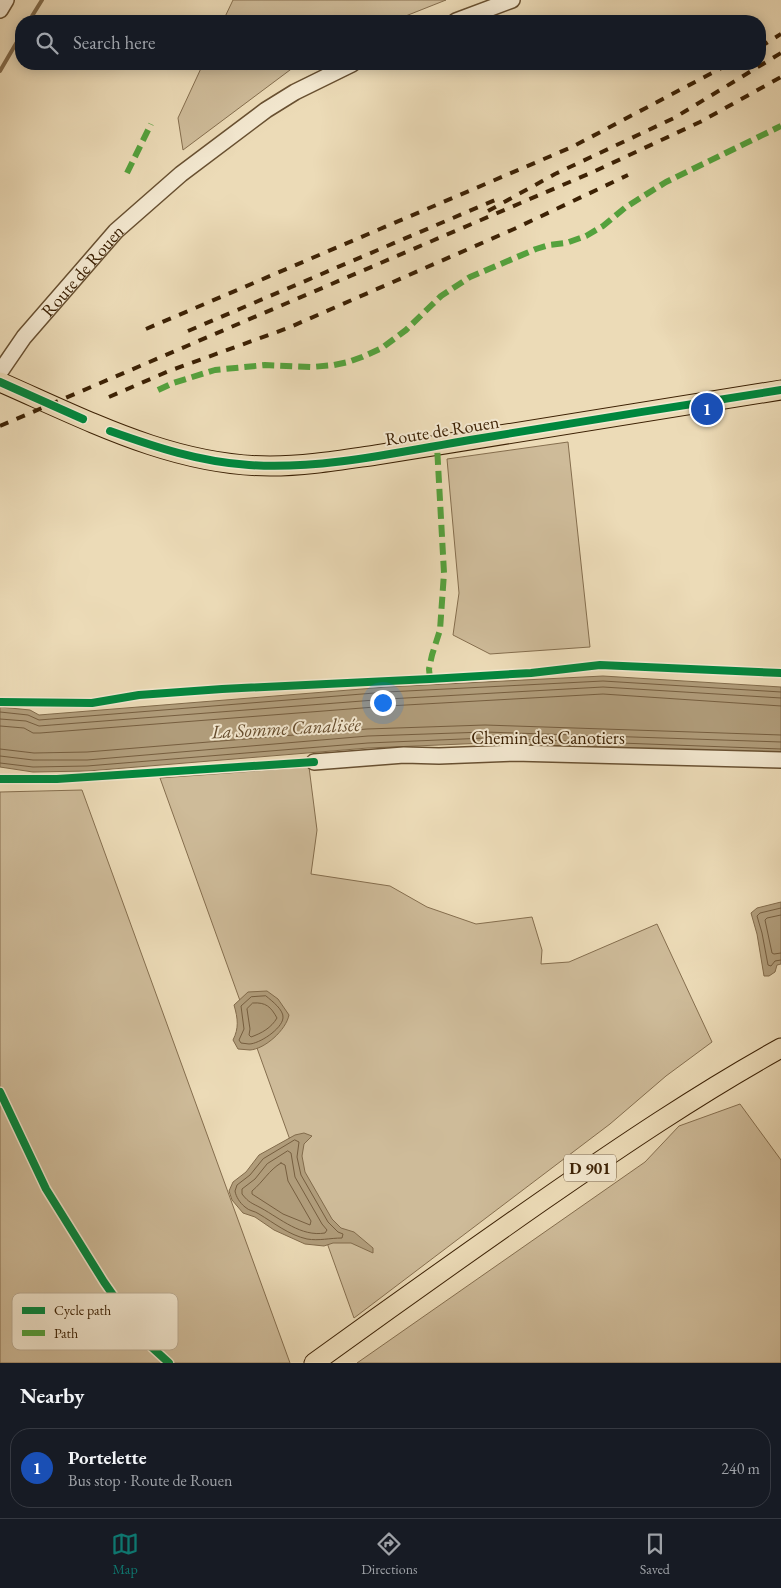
<!DOCTYPE html>
<html lang="en">
<head>
<meta charset="utf-8">
<style>
	:root { --surface:#171b24; --page:#242831; --text:#f1f3f6; --muted:#9ea1a6; --line:#363941; --accent:#0f766e }
	body { margin:0; font-family:"EB Garamond",serif; background:var(--page); color:var(--text) }
	.you { position:absolute; left:382px; top:702px; width:18px; height:18px; margin:-12px; border:4px solid #fff; border-radius:50%; background:#1a73e8; box-shadow:0 0 0 8px #1a73e833 }
	.badge { display:grid; place-items:center; width:32px; height:32px; border-radius:50%; background:var(--accent); color:#fff; font-size:16px; font-weight:700 }
	.pin { position:absolute; translate:-50% -50%; border:2px solid #fff; box-shadow:0 1px 5px #0006 }
	.list { margin:0; padding:0; list-style:none }
	h2 { display:flex; justify-content:space-between; align-items:center; height:65px; margin:0; padding:0 20px; font-size:21px }
	h2 small { font-size:16px; font-weight:400; color:var(--muted) }
	.list li { display:grid; grid-template-columns:32px 1fr auto; gap:15px; align-items:center; box-sizing:border-box; height:80px; margin:0 10px 10px; padding:0 10px; border:1px solid var(--line); border-radius:20px }
	.list b { display:block; font-size:19px; white-space:nowrap }
	.list p { margin:0; font-size:16px; white-space:nowrap; color:var(--muted) }
	.list em { font-size:16px; font-style:normal; color:var(--muted) }
	.icon { flex:none; width:28px; height:28px; fill:none; stroke:currentColor; stroke-width:2; stroke-linecap:round; stroke-linejoin:round }
	.map { position:relative; flex:none; width:781px; height:1363px; overflow:hidden }
	.search { position:absolute; background:var(--surface); box-shadow:0 2px 12px #0003; left:15px; right:15px; top:15px; height:55px; display:flex; align-items:center; gap:12px; box-sizing:border-box; padding:0 18px; border-radius:20px; color:var(--muted); font-size:19px }
	.sheet { height:155px; background:var(--surface) }
	nav { display:flex; justify-content:space-around; align-items:center; box-sizing:border-box; height:70px; border-top:1px solid var(--line); background:var(--surface); font-size:14px; color:var(--muted) }
	nav a { display:grid; justify-items:center; gap:2px }
	nav .on { color:var(--accent) }
	.map>svg:first-child { display:block }
</style>
</head>
<body>
<div class="map">
<svg width="781" height="1363" viewBox="0 0 781 1363">
	<rect width="100%" height="100%" fill="#ecdbb7"/>
	<filter id="stains"><feTurbulence type="fractalNoise" baseFrequency=".004" numOctaves="4"/><feColorMatrix values="0 0 0 0 .2 0 0 0 0 .09 0 0 0 0 .02 0 0 0 .5 -.17"/></filter>
	<radialGradient id="worn" r=".72"><stop offset=".6" stop-color="#630" stop-opacity="0"/><stop offset="1" stop-color="#630" stop-opacity=".3"/></radialGradient>
	<path fill="#cebb99" stroke="#856e4e" d="M233,0H446L393,21H223Z
		M203,64H298L183,150L178,118Z
		M568,442L590,647L490,654L453,635L459,593L447,459Z
		M309,767L317,830L311,874L390,886L427,907L476,924L532,917L542,950L541,964L569,962L657,924L712,1042L666,1076L610,1124L354,1318L160,778Z
		M82,790L290,1363H0V792Z
		M740,1104L781,1160V1363H357L645,1162L679,1126Z"/>
	<path fill="#b09c7a" stroke="#826b4b" d="M603,676L781,687V754L486,743L368,748L88,771L33,772L0,767V707L30,710L39,715L387,687Z
		M781,902V964L777,965L775,972L769,976H764L757,934L751,913L757,908Z
		M267,991L278,999L289,1015C286,1030 265,1049 250,1050C246,1050 242,1049 238,1049L233,1040C239,1028 238,1019 234,1005L248,992Z
		M304,1133L312,1136L304,1144L302,1156L305,1172L332,1219L341,1228L354,1232L373,1248V1253L351,1243H333L324,1246L305,1244L274,1230L255,1217L243,1213L232,1200L229,1191L233,1182L246,1172L259,1155L295,1135Z"/>
	<g fill="none" stroke-linecap="round" stroke-linejoin="round">
		<path stroke="#765e3f" stroke-width="1" d="M0,712L28,715L39,720L387,692L603,681L781,692
			M0,719L26,721L39,726L388,699L603,687L781,698
			M0,726L24,728L33,733H40L388,706L603,694L781,706
			M0,749L34,753L87,752L367,729L485,725L781,735
			M0,756L33,760H87L368,736L485,732L781,742
			M0,763L33,767L87,766L368,743L486,738L781,749
			M781,908L760,913L757,916L762,933L768,965L771,966L775,961L781,960
			M781,915L767,918L765,920L772,953L774,954L781,953
			M266,996C272,1001 284,1010 283,1018C282,1029 259,1044 249,1044C246,1044 244,1043 241,1043L239,1040L244,1029L241,1006L251,997Z
			M253,1003C266,1002 271,1007 277,1018C271,1028 262,1033 251,1037L249,1035L250,1029L247,1009Z
			M295,1140L299,1142L297,1157L301,1175L328,1222L338,1232L343,1234L342,1238C330,1238 319,1241 307,1239C289,1235 274,1223 259,1214C255,1211 249,1211 245,1207C240,1203 236,1197 235,1191L237,1185L250,1175L263,1159Z
			M288,1151L291,1153L295,1177L322,1224L327,1230L325,1233C301,1237 281,1219 261,1208C252,1203 249,1203 242,1194V1189L255,1179L267,1164Z
			M281,1163L285,1165L288,1181L311,1221L310,1225L283,1214L252,1194V1191C263,1182 269,1170 281,1163Z"/>
		<path stroke="#826b4b" stroke-width="4" d="M29,21L42,0
			M0,71L21,35"/>
		<g stroke="#685031" stroke-width="18">
			<g id="minor">
				<path d="M0,10L6,0"/>
				<path d="M456,21L512,0"/>
				<path id="s1" d="M0,372L24,337L116,231L181,174L266,110L295,92L352,64"/>
				<path d="M314,762L404,755L439,756L514,753L781,760"/>
			</g>
		</g>
		<g stroke="#3c2104" stroke-width="21">
			<path id="major" d="M0,382C87,420 173,466 270,466C306,466 341,460 376,455L781,390
				M314,1363C390,1308 466,1254 542,1201C620,1147 698,1094 781,1048"/>
		</g>
		<use href="#minor" stroke="#f3e8d0" stroke-width="15"/>
		<use href="#major" stroke="#ecdbb7" stroke-width="19"/>
		<path stroke="#3c2104" stroke-width="4" stroke-dasharray="9 9" stroke-linecap="butt" d="M760,47L781,34
			M488,211L555,174L674,118L781,53
			M146,329L572,147L729,64
			M188,331L495,200
			M109,397L169,371L288,328L514,229L628,175
			M0,426L593,172L700,122L781,77"/>
		<path stroke="#54a23d" stroke-width="6" stroke-dasharray="12 6" stroke-linecap="butt" d="M127,173L151,124
			M158,390L173,383L215,370L265,365L312,367L334,365L348,362L362,357L382,348L406,330L441,296L470,277L536,249L549,245L566,243L586,236L603,226L626,207L666,182L781,126
			M430,679L429,669L432,655L440,630L444,573L437,446"/>
		<g stroke="#f3e8d0" stroke-width="11">
			<path id="cycleway" d="M0,382L83,419
				M110,431C155,447 200,462 249,465C321,470 399,452 470,440C574,423 677,406 781,390
				M0,702L92,703L139,695L222,689L430,679L531,673L600,665L781,673
				M0,779H57L314,762
				M0,1092L46,1189L104,1282L145,1341L169,1363"/>
		</g>
		<use href="#cycleway" stroke="#00873e" stroke-width="8"/>
	</g>
	<g text-anchor="middle" dominant-baseline="central" stroke-width="4" stroke-linejoin="round" paint-order="stroke">
		<rect fill="#f3e8d0" stroke="#735d41" stroke-width="1" x="564" y="1154.5" width="52" height="27" rx="4"/>
		<g font-size="16" font-weight="bold" fill="#3c2104">
			<text x="590" y="1168">D 901</text>
		</g>
		<g font-size="18" fill="#3c2104" stroke="#f3e8d0">
			<text stroke="none"><textPath href="#s1" startOffset="131">Route de Rouen</textPath></text>
			<text transform="translate(442 430) rotate(-9)">Route de Rouen</text>
			<text x="548" y="737">Chemin des Canotiers</text>
		</g>
		<g font-size="19" font-style="italic" fill="#654c2d" stroke="#f3e8d0">
			<text transform="translate(286 728) rotate(-3)">La Somme Canalisée</text>
		</g>
	</g>
	<rect x="12" y="1293" width="166" height="57" rx="8" fill="#f3e8d0" stroke="#bcac93" stroke-width="1"/>
	<rect x="22" y="1307" width="23" height="7" fill="#00873e"/>
	<rect x="22" y="1330" width="23" height="6" fill="#54a23d"/>
	<g font-size="14" fill="#3c2104">
		<text x="54" y="1315">Cycle path</text>
		<text x="54" y="1338">Path</text>
	</g>
	<rect width="100%" height="100%" filter="url(#stains)"/>
	<rect width="100%" height="100%" fill="url(#worn)"/>
</svg>
<div class="you"></div>
<div class="pin badge" style="left:707px;top:409px;background:#1a4fb4">1</div>
<div class="search"><svg class="icon" aria-label="search" viewBox="0 0 24 24"><circle cx="10" cy="10" r="6"/><path d="M15 15l6 6"/></svg>Search here</div>
</div>
<section class="sheet">
<h2>Nearby<small></small></h2>
<ul class="list">
<li><span class="badge" style="background:#1a4fb4">1</span><div><b>Portelette</b><p>Bus stop · Route de Rouen</p></div><em>240 m</em></li>
</ul>
</section>
<nav>
<a class="on"><svg class="icon" aria-label="map" viewBox="0 0 24 24"><path d="M3 6l6-2 6 2 6-2v14l-6 2-6-2-6 2zM9 4v14M15 6v14"/></svg>Map</a>
<a><svg class="icon" aria-label="directions" viewBox="0 0 24 24"><path d="M12 3l9 9-9 9-9-9zM9 14v-3h6M13 9l2 2-2 2"/></svg>Directions</a>
<a><svg class="icon" aria-label="saved" viewBox="0 0 24 24"><path d="M7 4h10v16l-5-4-5 4z"/></svg>Saved</a>
</nav>
</body>
</html>
